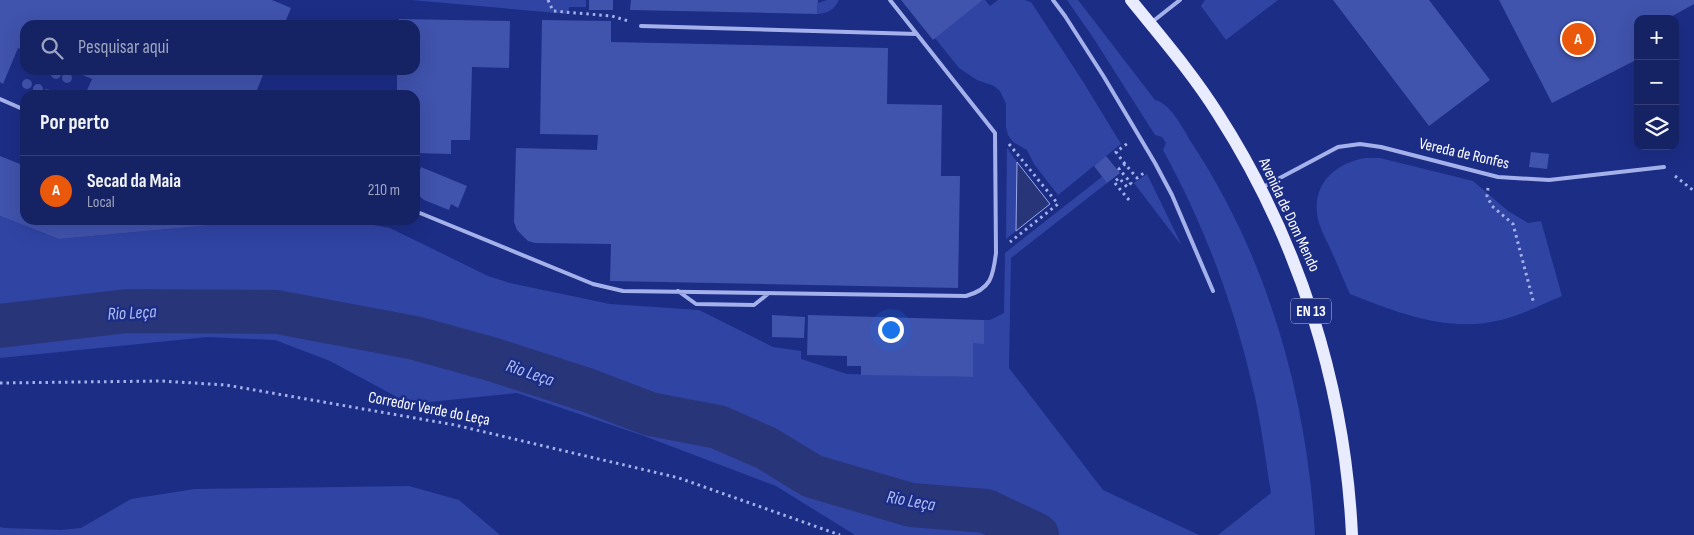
<!DOCTYPE html>
<html lang="pt">
<head>
<meta charset="utf-8">
<style>
	:root { --surface:#152264; --page:#222f6d; --text:#f1f3f6; --muted:#9da4bf; --line:#343f78; --accent:#ea580c }
	body { margin:0; font-family:"Sofia Sans Condensed",sans-serif; background:var(--page); color:var(--text) }
	.controls { position:absolute; right:15px; top:15px; display:grid; overflow:hidden; border-radius:10px; box-shadow:0 5px 20px #0002 }
	.controls button { width:45px; height:45px; display:grid; place-items:center; padding:0; border:0; border-bottom:1px solid var(--line); background:var(--surface); color:var(--text); font:25px sans-serif }
	.you { position:absolute; left:890px; top:329px; width:18px; height:18px; margin:-12px; border:4px solid #fff; border-radius:50%; background:#1a73e8; box-shadow:0 0 0 8px #1a73e833 }
	.badge { display:grid; place-items:center; width:32px; height:32px; border-radius:50%; background:var(--accent); color:#fff; font-size:16px; font-weight:700 }
	.pin { position:absolute; translate:-50% -50%; border:2px solid #fff; box-shadow:0 1px 5px #0006 }
	.list { margin:0; padding:0; list-style:none }
	h2 { display:flex; justify-content:space-between; align-items:center; height:65px; margin:0; padding:0 20px; font-size:21px }
	h2 small { font-size:16px; font-weight:400; color:var(--muted) }
	.list li { display:grid; grid-template-columns:32px 1fr auto; gap:15px; align-items:center; box-sizing:border-box; height:70px; padding:0 20px; border-top:1px solid var(--line) }
	.list b { display:block; font-size:19px; white-space:nowrap }
	.list p { margin:0; font-size:16px; white-space:nowrap; color:var(--muted) }
	.list em { font-size:16px; font-style:normal; color:var(--muted) }
	.icon { flex:none; width:28px; height:28px; fill:none; stroke:currentColor; stroke-width:2; stroke-linecap:round; stroke-linejoin:round }
	.map { position:relative; flex:none; width:1694px; height:535px; overflow:hidden }
	.search { position:absolute; background:var(--surface); box-shadow:0 5px 20px #0002; left:20px; top:20px; width:400px; height:55px; display:flex; align-items:center; gap:12px; box-sizing:border-box; padding:0 18px; border-radius:15px; color:var(--muted); font-size:19px }
	.panel { position:absolute; background:var(--surface); box-shadow:0 5px 20px #0002; left:20px; top:90px; width:400px; height:135px; border-radius:15px }
	.map>svg:first-child { display:block }
</style>
</head>
<body>
<div class="map">
<svg width="1694" height="535" viewBox="0 0 1694 535">
	<rect width="100%" height="100%" fill="#1c2d86"/>
	<path fill="#3044a4" d="M411,0H586V7H569L568,14Z
		M827,0H839C835,9 827,14 817,14L818,3Z
		M983,0H985L990,6L998,0H1025L1031,2L1082,80L1121,144L1058,195L1034,164L1027,150L1013,142L1008,135L1006,127V104L1000,91L994,86L977,80L959,68L935,38Z
		M1067,0H1078L1155,100C1172,104 1184,131 1193,145C1269,261 1307,398 1315,535H1218L1271,493C1265,457 1261,420 1252,384C1233,302 1204,225 1163,150L1166,143L1162,137L1155,135L1094,39Z
		M1205,0H1278L1226,40L1201,6Z
		M1007,148L1017,162L1016,231L1006,239Z
		M1365,158H1380L1473,181L1508,211L1528,223L1541,221L1562,296C1542,304 1522,315 1501,320C1449,333 1398,313 1350,294C1343,279 1337,263 1330,248C1326,240 1322,232 1319,223C1309,188 1332,164 1365,158Z
		M1147,174L1182,246L1134,183Z
		M1103,176L1107,183L1011,258L1009,368L1103,490L1199,535H855L776,486L644,436L517,393L410,404L330,361L275,340L208,337L0,358V216L59,239L223,224L236,220H346L390,228L488,276L510,283L610,304L699,310L773,347L801,351V359L847,374L972,377L973,343H984V320H990L1004,313L1005,253Z
		M409,486L459,500L500,535H0V527L5,528L61,530L81,528L131,499L195,489Z"/>
	<path fill="#293579" stroke="#98a8ed" d="M1017,162L1050,204L1016,231Z"/>
	<g fill="none" stroke-linecap="round" stroke-linejoin="round">
		<path stroke="#293579" stroke-width="44" d="M0,326L127,311L277,312L415,338L491,359L587,390L650,414L718,427L766,448L812,476L911,505L986,511L1037,535"/>
	</g>
	<path fill="#4053ad" d="M0,0H272L291,8L284,25H25V51L18,48L3,84L0,82Z
		M589,0H613V10H589Z
		M631,0H818L817,14L630,10Z
		M901,0H983L933,40Z
		M1333,0H1429L1490,80L1429,126Z
		M1499,0H1694V4L1667,19H1638V59L1552,103Z
		M399,19L510,21L509,68L472,67L470,140H451V154L415,153V95H397V70H415V25H340V22L399,23Z
		M542,20L611,21V42L888,48L887,104L942,105L941,176H960L958,288L610,281L611,244L535,243L528,241L517,230L514,222L516,148L597,150L598,135L540,134Z
		M51 74a5 5 0 1 1 10 0a5 5 0 1 1-10 0Z
		M39,70H50L47,74H43Z
		M71,70H265L255,95H85L92,79Z
		M62 78a5 5 0 1 1 10 0a5 5 0 1 1-10 0Z
		M22 84a5 5 0 1 1 10 0a5 5 0 1 1-10 0Z
		M33 89a5 5 0 1 1 10 0a5 5 0 1 1-10 0Z
		M46,89L50,90L53,92V95H43V92Z
		M1531,152L1549,154L1547,169L1529,167Z
		M0,156L25,166V220H235L223,224L59,239L0,216Z
		M1106,156L1120,173L1107,183L1094,166Z
		M421,167L467,186L458,208L451,204L449,210L424,200L418,195L415,189V183Z
		M772,315L805,317L804,338L772,337Z
		M808,315L984,320V344L973,343V377L861,375V366H847V356L807,355Z"/>
	<g fill="none" stroke-linecap="round" stroke-linejoin="round">
		<path stroke="#a4b1eb" stroke-width="3" stroke-dasharray="2.5 4" stroke-linecap="butt" d="M548,0L553,11L612,16L628,21
			M1009,144L1058,204L1010,242
			M1125,164L1116,152L1128,143
			M1675,176L1694,191
			M1488,188L1487,196L1492,206L1513,224L1534,304
			M1129,200L1114,182L1119,178L1127,187L1131,183L1119,169L1125,164L1137,178L1145,172
			M0,383L161,381L226,385L455,425L679,478L840,535"/>
		<path stroke="#a4b1eb" stroke-width="4" d="M1053,0L1065,16L1104,77L1155,163L1172,195L1213,291
			M1152,22L1180,0
			M641,26L917,34
			M0,99L25,110
			M1263,187L1338,147L1360,144L1381,147L1498,177L1549,180L1664,167
			M415,211L593,284L623,291L966,296C991,289 993,277 996,253L995,133L890,0
			M678,291L696,304L754,305L769,293"/>
		<path stroke="#e9ebfe" stroke-width="12" d="M1131,0C1161,37 1193,74 1218,114C1299,240 1345,386 1352,535"/>
	</g>
	<g text-anchor="middle" dominant-baseline="central" stroke-width="5" stroke-linejoin="round" paint-order="stroke">
		<rect fill="#1c2d86" stroke="#bbc0db" stroke-width="1" x="1291" y="298.5" width="40" height="25" rx="4"/>
		<g font-size="15" font-weight="bold" fill="#fff">
			<text x="1311" y="311">EN 13</text>
		</g>
		<g font-size="16" fill="#fff" stroke="#1c2d86">
			<text transform="translate(1464 154) rotate(13)">Vereda de Ronfes</text>
			<text transform="translate(1289 215) rotate(65)">Avenida de Dom Mendo</text>
			<text transform="translate(429 409) rotate(11)">Corredor Verde do Leça</text>
		</g>
		<g font-size="18" font-style="italic" fill="#b0bcf3" stroke="#1c2d86">
			<text transform="translate(132 313) rotate(-3)">Rio Leça</text>
			<text transform="translate(530 373) rotate(19)">Rio Leça</text>
			<text transform="translate(911 501) rotate(10)">Rio Leça</text>
		</g>
	</g>
</svg>
<div class="controls">
<button>+</button>
<button>−</button>
<button><svg class="icon" aria-label="layers" viewBox="0 0 24 24"><path d="M12 4l9 5-9 5-9-5zM3 14l9 5 9-5"/></svg></button>
</div>
<div class="you"></div>
<div class="pin badge" style="left:1578px;top:39px">A</div>
<div class="search"><svg class="icon" aria-label="search" viewBox="0 0 24 24"><circle cx="10" cy="10" r="6"/><path d="M15 15l6 6"/></svg>Pesquisar aqui</div>
<section class="panel">
<h2>Por perto<small></small></h2>
<ul class="list">
<li><span class="badge">A</span><div><b>Secad da Maia</b><p>Local</p></div><em>210 m</em></li>
</ul>
</section>
</div>
</body>
</html>
